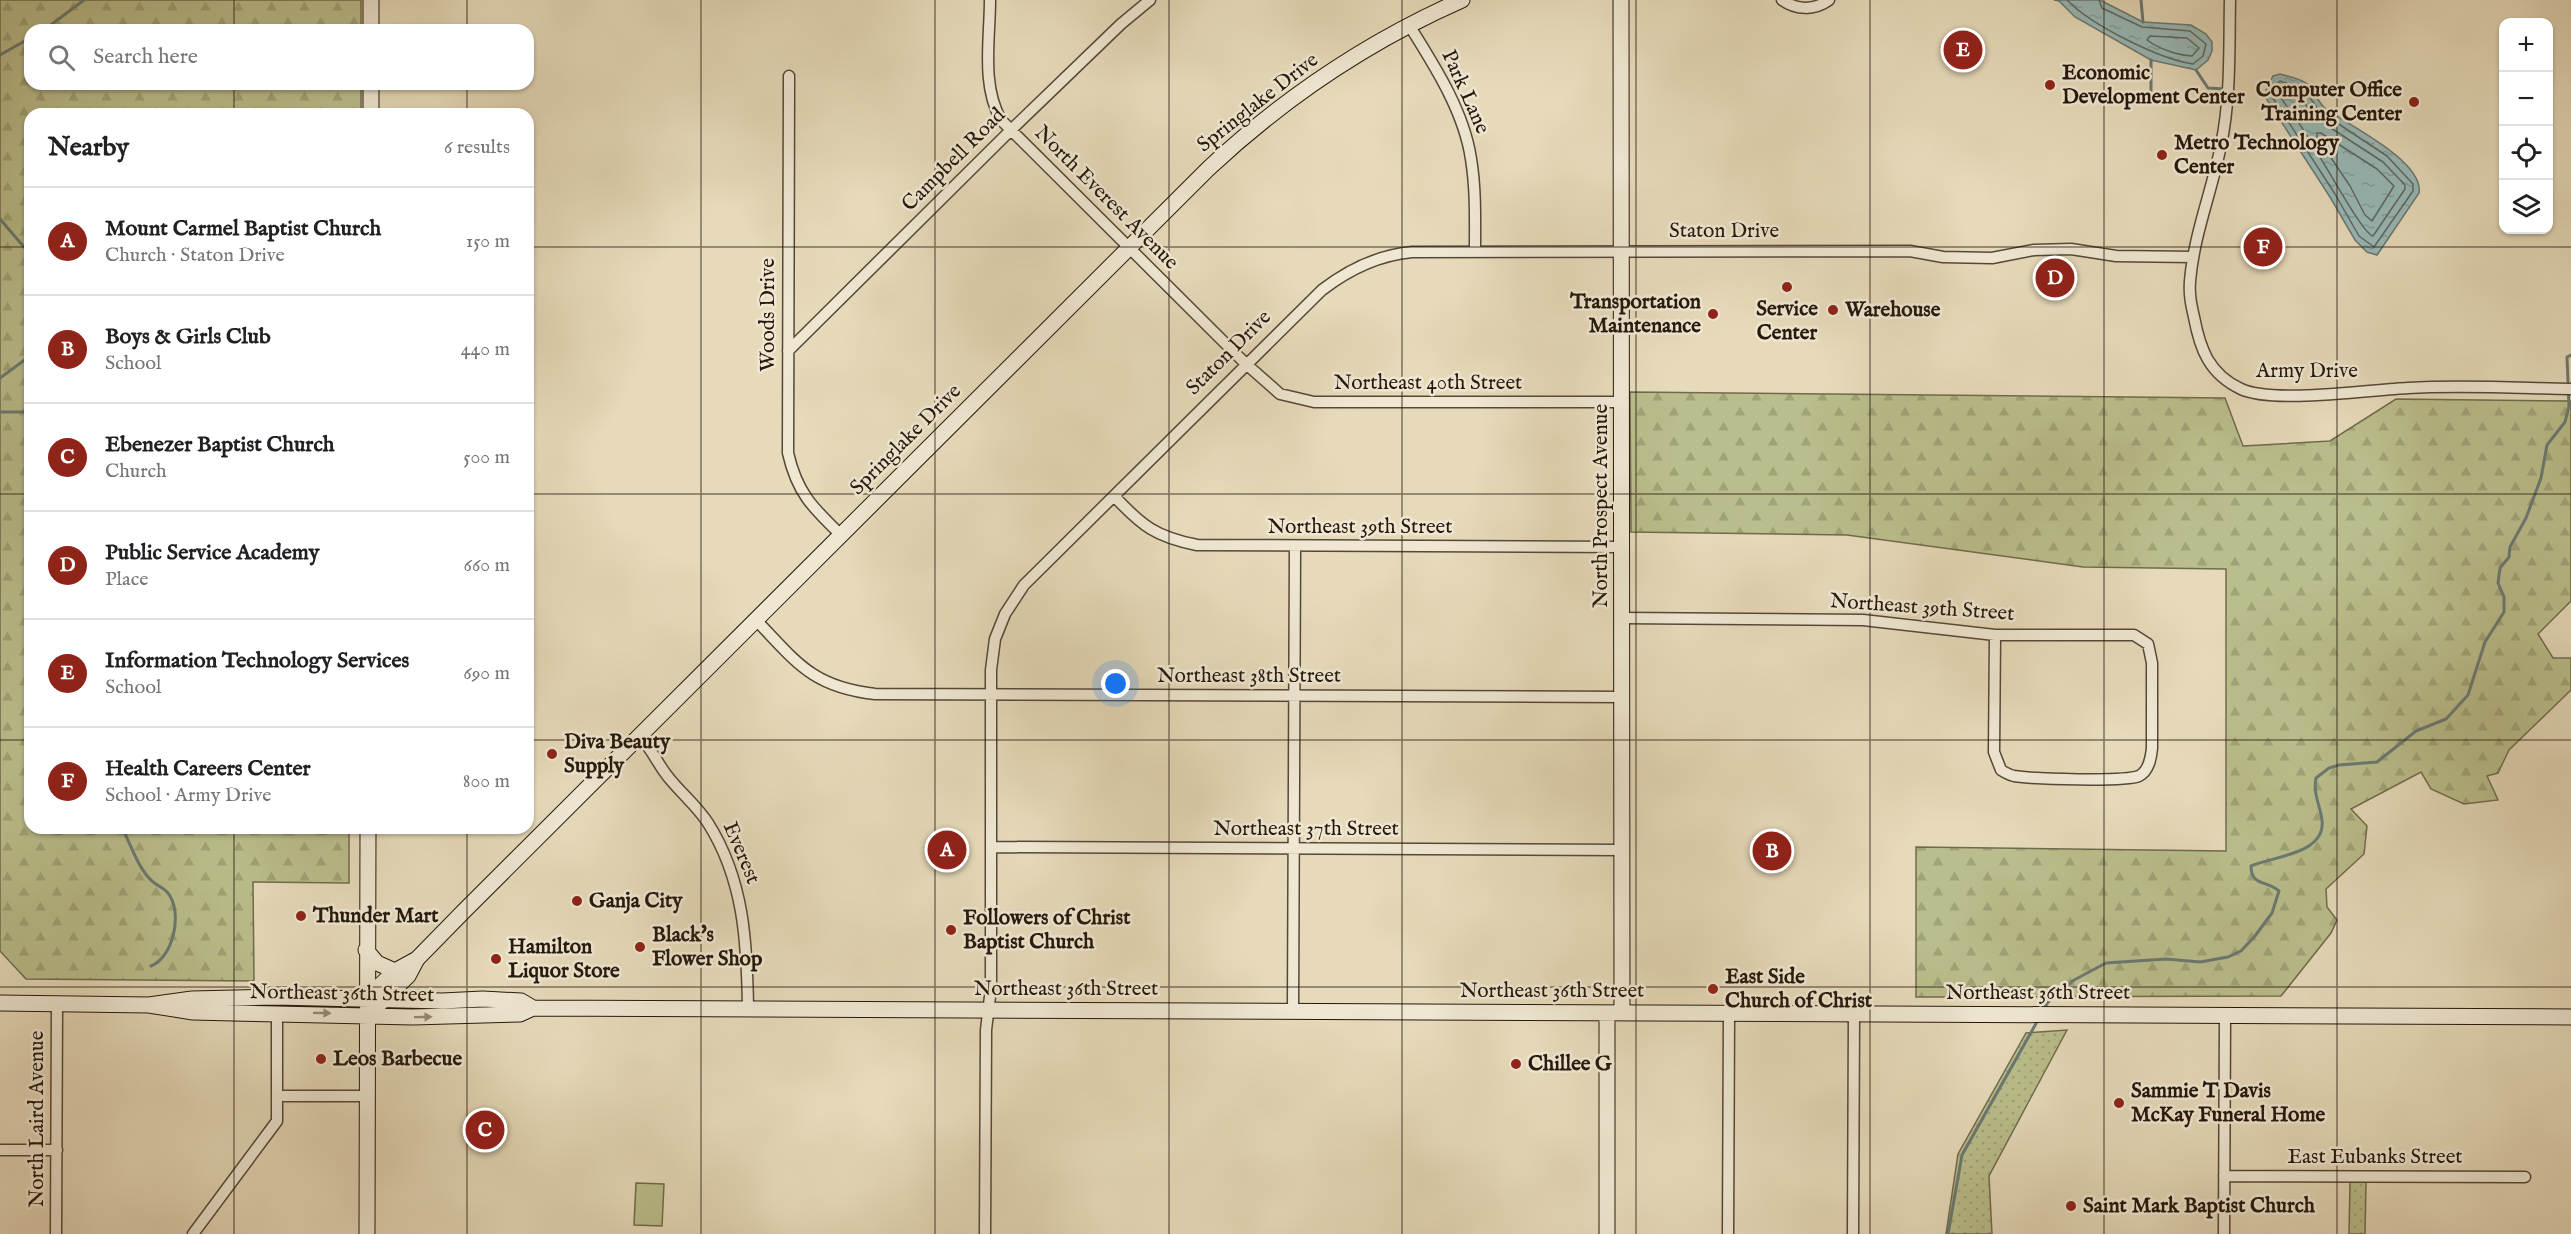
<!DOCTYPE html>
<html lang="en">
<head>
<meta charset="utf-8">
<style>
	:root { --surface:#fff; --page:#f2f2f2; --text:#202124; --muted:#757577; --line:#e0e0e0; --accent:#8f2418 }
	body { margin:0; font-family:"IM FELL English",serif; background:var(--page); color:var(--text) }
	.controls { position:absolute; right:18px; top:18px; display:grid; overflow:hidden; border-radius:12px; box-shadow:0 2px 4px #0004 }
	.controls button { width:54px; height:54px; display:grid; place-items:center; padding:0; border:0; border-bottom:2px solid var(--line); background:var(--surface); color:var(--text); font:30px sans-serif }
	.you { position:absolute; left:1116px; top:684px; width:21px; height:21px; margin:-15px; border:4px solid #fff; border-radius:50%; background:#1a73e8; box-shadow:0 0 0 9px #1a73e833 }
	.badge { display:grid; place-items:center; width:39px; height:39px; border-radius:50%; background:var(--accent); color:#fff; font-size:20px; font-weight:700 }
	.pin { position:absolute; translate:-50% -50%; border:3px solid #fff; box-shadow:0 2px 6px #0006 }
	.list { margin:0; padding:0; list-style:none }
	h2 { display:flex; justify-content:space-between; align-items:center; height:78px; margin:0; padding:0 24px; font-size:26px }
	h2 small { font-size:20px; font-weight:400; color:var(--muted) }
	.list li { display:grid; grid-template-columns:39px 1fr auto; gap:18px; align-items:center; box-sizing:border-box; height:108px; padding:0 24px; border-top:2px solid var(--line) }
	.list b { display:block; font-size:22px; white-space:nowrap }
	.list p { margin:0; font-size:20px; white-space:nowrap; color:var(--muted) }
	.list em { font-size:20px; font-style:normal; color:var(--muted) }
	.icon { flex:none; width:33px; height:33px; fill:none; stroke:currentColor; stroke-width:2; stroke-linecap:round; stroke-linejoin:round }
	.map { position:relative; flex:none; width:2571px; height:1234px; overflow:hidden }
	.search { position:absolute; background:var(--surface); box-shadow:0 2px 4px #0004; left:24px; top:24px; width:510px; height:66px; display:flex; align-items:center; gap:15px; box-sizing:border-box; padding:0 21px; border-radius:18px; color:var(--muted); font-size:22px }
	.panel { position:absolute; background:var(--surface); box-shadow:0 2px 4px #0004; left:24px; top:108px; width:510px; height:726px; border-radius:18px }
	.map>svg:first-child { display:block }
</style>
</head>
<body>
<div class="map">
<svg width="2571" height="1234" viewBox="0 0 2571 1234">
	<defs>
		<pattern id="forest-firs" width="22" height="20" patternUnits="userSpaceOnUse" patternTransform="scale(1.5)"><rect width="22" height="20" fill="#babe8c"/><path d="M5 1l3.5 6h-7zM16 11l3.5 6h-7z" fill="#a0a378"/></pattern>
		<pattern id="park-dots" width="8" height="8" patternUnits="userSpaceOnUse" patternTransform="scale(1.5)"><rect width="8" height="8" fill="#babe8c"/><path d="M2 2h.1M6 6h.1" fill="none" stroke="#a0a378" stroke-width="1.8" stroke-linecap="round"/></pattern>
		<pattern id="water-ripples" width="26" height="14" patternUnits="userSpaceOnUse" patternTransform="scale(1.5)"><rect width="26" height="14" fill="#98b9b7"/><path d="M2 4q2-2 4 0t4 0M15 11q2-2 4 0t4 0" fill="none" stroke="#839e9c"/></pattern>
	</defs>
	<rect width="100%" height="100%" fill="#e6daba"/>
	<filter id="stains"><feTurbulence type="fractalNoise" baseFrequency=".00333" numOctaves="4"/><feColorMatrix values="0 0 0 0 .2 0 0 0 0 .09 0 0 0 0 .02 0 0 0 .5 -.17"/></filter>
	<radialGradient id="worn" r=".72"><stop offset=".6" stop-color="#630" stop-opacity="0"/><stop offset="1" stop-color="#630" stop-opacity=".3"/></radialGradient>
	<path fill="#babe8c" stroke="#706b4c" stroke-width="1.5" d="M636,1183L664,1184L662,1226L634,1225Z"/>
	<path fill="url(#forest-firs)" stroke="#706b4c" stroke-width="1.5" d="M0,0H361V30H30V84H361V114H30V828H349V883L253,882L254,981L26,979L0,951Z
		M1630,392L2225,398L2243,446L2330,441L2396,399L2571,401V601L2538,634L2553,658H2571V690L2509,750L2498,773L2487,776L2498,800L2464,804L2431,789L2421,772L2351,809L2367,826L2364,854L2326,889L2327,907L2337,920L2331,933L2281,996L1916,997V847L2226,851V569L2083,567L1847,535L1631,532Z"/>
	<path fill="url(#park-dots)" stroke="#706b4c" stroke-width="1.5" d="M2067,1030L1989,1176L1992,1234H1946L1958,1154L2026,1033Z
		M2350,1182H2366L2365,1234H2349Z"/>
	<path fill="url(#water-ripples)" stroke="#6a7973" stroke-width="1.5" d="M2054,0H2100L2143,22L2191,25L2206,34L2212,42V51L2208,60L2196,70L2151,60L2075,17L2059,1Z
		M2280,74C2288,76 2303,79 2310,86C2316,93 2318,103 2326,109C2348,125 2424,161 2419,193L2377,255L2367,252L2355,240L2330,197L2264,95L2273,76Z"/>
	<g fill="none" stroke-linecap="round" stroke-linejoin="round">
		<path stroke="#5e6862" stroke-width="1.5" d="M2067,0C2091,25 2159,59 2193,64L2203,56L2206,44L2190,31L2142,27L2102,8L2099,0
			M2150,36L2187,38L2199,48L2192,56C2177,55 2159,49 2147,40Z
			M2280,81L2305,90L2319,111L2387,156L2413,184V191L2374,247L2359,236L2335,194L2271,95L2274,87Z
			M2283,89L2300,96L2314,117L2383,162L2405,185V189L2373,236C2360,234 2304,122 2285,104L2279,94Z
			M2317,133H2321L2377,169L2394,186L2372,221L2365,215L2350,186L2317,137Z"/>
		<path stroke="#6a7973" stroke-width="3" d="M2141,0L2143,22
			M44,30L84,0
			M0,55L30,38
			M2196,70L2208,88L2224,89
			M2151,101V60
			M0,219L30,254
			M0,378L30,356
			M0,412H30
			M30,514V532
			M122,828C131,844 138,869 152,881C158,887 166,888 170,896C182,916 173,957 151,966
			M2044,1009L2048,1002L2074,980L2106,963L2166,959L2200,962L2228,957L2241,951L2255,936L2272,913L2279,891C2268,880 2251,887 2251,866C2274,856 2326,854 2322,820C2320,805 2313,794 2316,778L2329,768L2339,765L2377,762L2416,731L2446,719L2468,695L2485,642L2504,612V597L2498,583L2500,568L2509,557L2510,547L2526,518L2541,478L2547,445L2565,422L2569,406L2567,357L2571,355
			M1948,1234L1962,1155L2038,1020"/>
		<g stroke="#554838" stroke-width="13">
			<path id="street" d="M990,0C990,39 981,85 1001,120L1246,364L1280,394L1314,402H1622
				M1782,0C1796,10 1814,11 1829,0
				M2230,0C2229,48 2231,97 2221,145C2212,191 2194,234 2190,281C2189,295 2191,304 2194,317C2200,349 2209,374 2241,389C2274,404 2368,390 2408,388C2462,385 2517,388 2571,389
				M1409,25C1434,65 1464,111 1471,159C1476,189 1475,221 1475,251
				M789,76L788,453C797,493 813,508 841,535
				M788,351L1011,130L1121,24L1150,0
				M1114,496C1142,526 1156,537 1197,545L1622,547
				M1622,618L1863,620L1995,635H2134L2148,644L2152,663V748C2151,758 2149,771 2139,776C2124,782 2033,779 2014,776C2009,775 2006,773 2001,770L1994,752L1995,635
				M757,621C797,663 813,687 875,694L1622,697
				M640,737C652,749 658,765 669,778C681,793 697,806 708,823C744,880 747,942 748,1008
				M991,847L1622,850
				M1293,1011L1295,546
				M278,1096H368
				M0,1150H57
				M2224,1176L2525,1177
				M56,1234L57,1004
				M193,1234L277,1121V1013
				M985,1234L986,1030L991,988V670L995,639L1005,614L1024,585L1322,290C1348,270 1379,255 1412,252L1910,251L1943,257L1992,258L2034,250L2071,249L2116,256L2193,257
				M1728,1234L1729,1013
				M1853,1234L1854,1013
				M2224,1234L2225,1015"/>
		</g>
		<g stroke="#25180c" stroke-width="17">
			<path id="secondary" d="M1621,0L1622,1013
				M371,30V0
				M371,114V84
				M366,950L377,963L395,971
				M366,999L395,971L417,959
				M0,1003L149,1005L192,999L276,997L442,1001L483,999L521,1001L533,1008
				M149,1005L193,1012L233,1013L413,1017L520,1014L533,1008L2571,1017
				M367,1016L408,976L417,959L463,912L1209,168C1284,98 1369,41 1462,0
				M367,1234L368,828
				M1607,1234V1013"/>
		</g>
		<use href="#street" stroke="#efe7d2" stroke-width="10"/>
		<use href="#secondary" stroke="#efe7d2" stroke-width="15"/>
	</g>
	<defs><path id="oneway-solid" d="M-6-.8H1V-3.2L6.5 0L1 3.2V.8H-6Z" transform="scale(1.5)"/></defs>
	<g fill="#948a79">
		<use href="#oneway-solid" transform="translate(322 1013) rotate(1)"/>
		<use href="#oneway-solid" transform="translate(423 1017) rotate(-1)"/>
	</g>
	<path fill="none" stroke="#25180c" stroke-width="1.5" stroke-opacity="0.55" d="M234,0V30M467,0V30M701,0V1234M935,0V1234M1169,0V1234M1402,0V1234M1636,0V1234M1870,0V1234M2104,0V1234M2337,0V1234M234,84V114M467,84V114M0,247H30M528,247H2571M0,494H30M528,494H2571M0,740H30M528,740H2571M234,828V1234M467,828V1234M0,987H2571"/>
	<g fill="#8f2418" stroke="#efe7d2" stroke-width="2">
		<circle cx="2050" cy="85" r="6"/>
		<circle cx="2414" cy="102" r="6"/>
		<circle cx="2162" cy="155" r="6"/>
		<circle cx="1787" cy="287" r="6"/>
		<circle cx="1833" cy="310" r="6"/>
		<circle cx="1713" cy="314" r="6"/>
		<circle cx="552" cy="754" r="6"/>
		<circle cx="577" cy="901" r="6"/>
		<circle cx="301" cy="916" r="6"/>
		<circle cx="951" cy="930" r="6"/>
		<circle cx="640" cy="947" r="6"/>
		<circle cx="496" cy="959" r="6"/>
		<circle cx="1713" cy="989" r="6"/>
		<circle cx="321" cy="1059" r="6"/>
		<circle cx="1516" cy="1064" r="6"/>
		<circle cx="2119" cy="1103" r="6"/>
		<circle cx="2071" cy="1206" r="6"/>
	</g>
	<g text-anchor="middle" dominant-baseline="central" stroke-width="5" stroke-linejoin="round" paint-order="stroke">
		<g font-size="21" font-weight="bold" fill="#25180c" stroke="#efe7d2" text-anchor="start">
			<text x="2062" y="73">Economic<tspan x="2062" dy="24">Development Center</tspan></text>
			<text x="2402" y="90" text-anchor="end">Computer Office<tspan x="2402" dy="24">Training Center</tspan></text>
			<text x="2174" y="143">Metro Technology<tspan x="2174" dy="24">Center</tspan></text>
			<text x="1701" y="302" text-anchor="end">Transportation<tspan x="1701" dy="24">Maintenance</tspan></text>
			<text x="1787" y="309" text-anchor="middle">Service<tspan x="1787" dy="24">Center</tspan></text>
			<text x="1845" y="310">Warehouse</text>
			<text x="564" y="742">Diva Beauty<tspan x="564" dy="24">Supply</tspan></text>
			<text x="589" y="901">Ganja City</text>
			<text x="313" y="916">Thunder Mart</text>
			<text x="963" y="918">Followers of Christ<tspan x="963" dy="24">Baptist Church</tspan></text>
			<text x="652" y="935">Black's<tspan x="652" dy="24">Flower Shop</tspan></text>
			<text x="508" y="947">Hamilton<tspan x="508" dy="24">Liquor Store</tspan></text>
			<text x="1725" y="977">East Side<tspan x="1725" dy="24">Church of Christ</tspan></text>
			<text x="333" y="1059">Leos Barbecue</text>
			<text x="1528" y="1064">Chillee G</text>
			<text x="2131" y="1091">Sammie T Davis<tspan x="2131" dy="24">McKay Funeral Home</tspan></text>
			<text x="2083" y="1206">Saint Mark Baptist Church</text>
		</g>
		<g font-size="21" fill="#25180c" stroke="#efe7d2">
			<text transform="translate(1465 92) rotate(66)">Park Lane</text>
			<text transform="translate(1258 103) rotate(-38)">Springlake Drive</text>
			<text transform="translate(954 160) rotate(-45)">Campbell Road</text>
			<text transform="translate(1106 198) rotate(45)">North Everest Avenue</text>
			<text x="1724" y="231">Staton Drive</text>
			<text transform="translate(768 315) rotate(-90)">Woods Drive</text>
			<text transform="translate(1229 353) rotate(-45)">Staton Drive</text>
			<text x="2307" y="371">Army Drive</text>
			<text x="1428" y="383">Northeast 40th Street</text>
			<text transform="translate(906 440) rotate(-45)">Springlake Drive</text>
			<text transform="translate(1601 506) rotate(-90)">North Prospect Avenue</text>
			<text x="1360" y="527">Northeast 39th Street</text>
			<text transform="translate(1922 608) rotate(4)">Northeast 39th Street</text>
			<text x="1249" y="676">Northeast 38th Street</text>
			<text x="1306" y="829">Northeast 37th Street</text>
			<text transform="translate(741 853) rotate(67)">Everest</text>
			<text x="1066" y="989">Northeast 36th Street</text>
			<text x="1552" y="991">Northeast 36th Street</text>
			<text x="2038" y="993">Northeast 36th Street</text>
			<text transform="translate(342 994) rotate(1)">Northeast 36th Street</text>
			<text transform="translate(37 1119) rotate(-90)">North Laird Avenue</text>
			<text x="2375" y="1157">East Eubanks Street</text>
		</g>
	</g>
	<rect width="100%" height="100%" filter="url(#stains)"/>
	<rect width="100%" height="100%" fill="url(#worn)"/>
</svg>
<div class="controls">
<button>+</button>
<button>−</button>
<button><svg class="icon" aria-label="locate" viewBox="0 0 24 24"><circle cx="12" cy="12" r="6"/><path d="M12 2v4M12 18v4M2 12h4M18 12h4"/></svg></button>
<button><svg class="icon" aria-label="layers" viewBox="0 0 24 24"><path d="M12 4l9 5-9 5-9-5zM3 14l9 5 9-5"/></svg></button>
</div>
<div class="you"></div>
<div class="pin badge" style="left:947px;top:850px">A</div>
<div class="pin badge" style="left:1772px;top:851px">B</div>
<div class="pin badge" style="left:485px;top:1130px">C</div>
<div class="pin badge" style="left:2055px;top:278px">D</div>
<div class="pin badge" style="left:1963px;top:50px">E</div>
<div class="pin badge" style="left:2263px;top:247px">F</div>
<div class="search"><svg class="icon" aria-label="search" viewBox="0 0 24 24"><circle cx="10" cy="10" r="6"/><path d="M15 15l6 6"/></svg>Search here</div>
<section class="panel">
<h2>Nearby<small>6 results</small></h2>
<ul class="list">
<li><span class="badge">A</span><div><b>Mount Carmel Baptist Church</b><p>Church · Staton Drive</p></div><em>150 m</em></li>
<li><span class="badge">B</span><div><b>Boys &amp; Girls Club</b><p>School</p></div><em>440 m</em></li>
<li><span class="badge">C</span><div><b>Ebenezer Baptist Church</b><p>Church</p></div><em>500 m</em></li>
<li><span class="badge">D</span><div><b>Public Service Academy</b><p>Place</p></div><em>660 m</em></li>
<li><span class="badge">E</span><div><b>Information Technology Services</b><p>School</p></div><em>690 m</em></li>
<li><span class="badge">F</span><div><b>Health Careers Center</b><p>School · Army Drive</p></div><em>800 m</em></li>
</ul>
</section>
</div>
</body>
</html>
